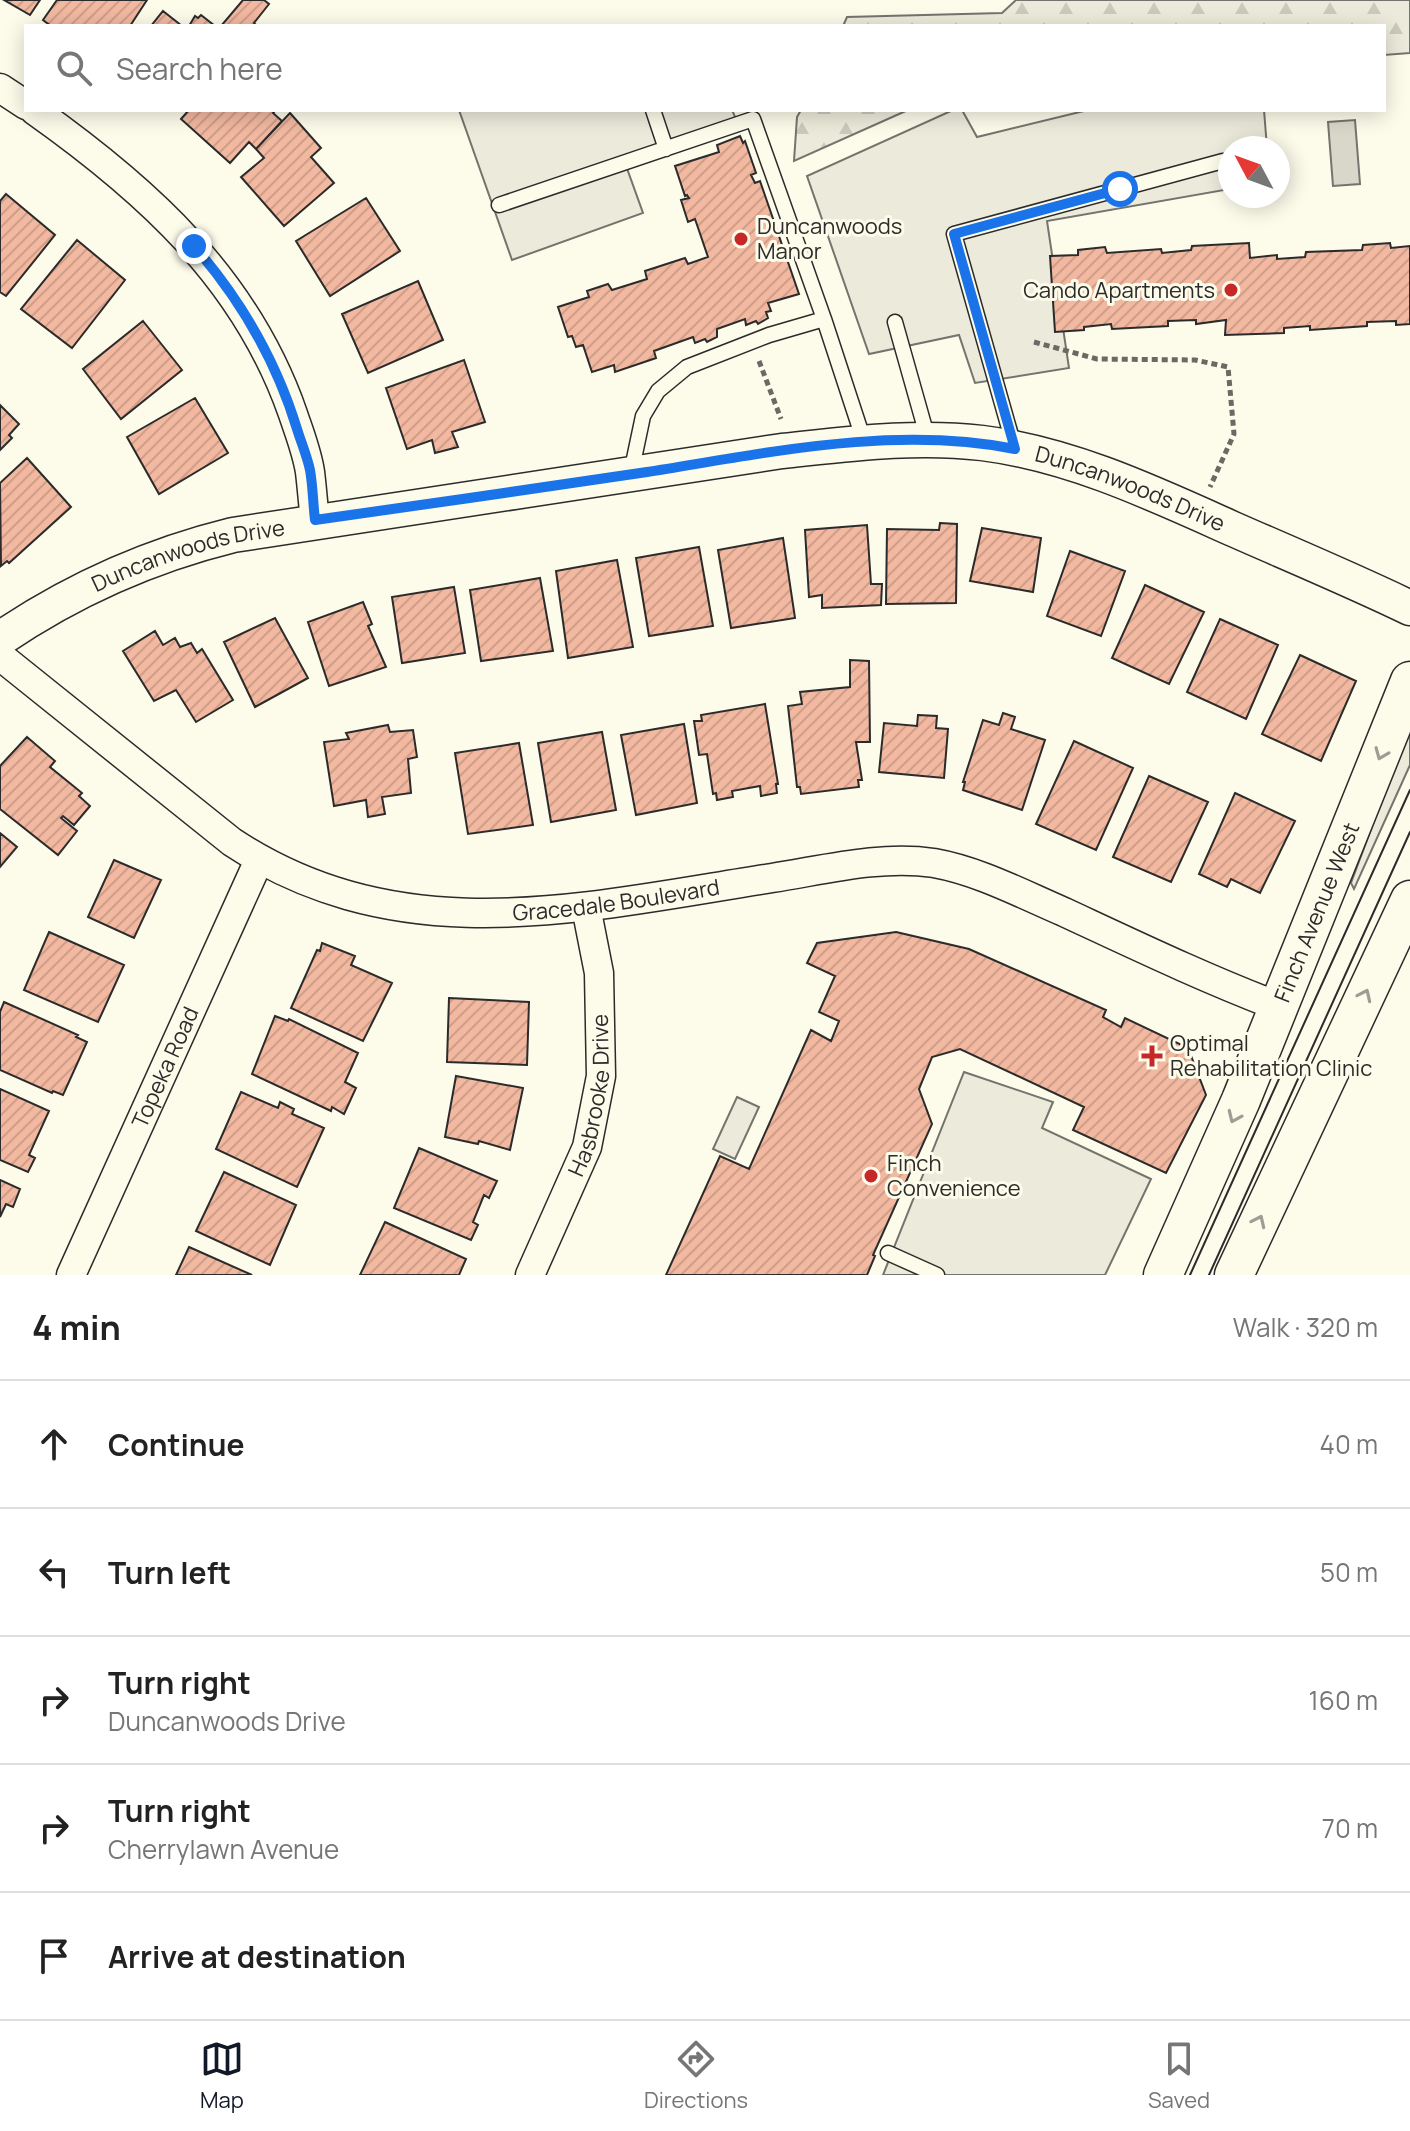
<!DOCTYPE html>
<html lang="en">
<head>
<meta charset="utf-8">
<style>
	:root { --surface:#fff; --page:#f6f6f6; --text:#222; --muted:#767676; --line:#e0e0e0; --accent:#111827 }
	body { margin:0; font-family:Manrope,sans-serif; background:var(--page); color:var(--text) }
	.compass { position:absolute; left:1218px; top:136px; width:72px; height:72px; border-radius:50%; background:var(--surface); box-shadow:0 4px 20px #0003; rotate:311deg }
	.stop { position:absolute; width:24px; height:24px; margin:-18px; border:6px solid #1a73e8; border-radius:50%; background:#fff }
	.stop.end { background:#1a73e8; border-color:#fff; box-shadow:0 2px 8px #0008 }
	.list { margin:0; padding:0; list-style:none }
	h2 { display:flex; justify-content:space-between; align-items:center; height:104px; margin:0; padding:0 32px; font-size:34px }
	h2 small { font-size:26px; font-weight:400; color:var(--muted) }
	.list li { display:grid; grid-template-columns:52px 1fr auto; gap:24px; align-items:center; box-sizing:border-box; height:128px; padding:0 32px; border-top:2px solid var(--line) }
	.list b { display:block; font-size:30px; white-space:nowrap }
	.list p { margin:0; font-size:26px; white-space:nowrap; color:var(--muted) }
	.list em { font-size:26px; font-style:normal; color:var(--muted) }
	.icon { flex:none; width:44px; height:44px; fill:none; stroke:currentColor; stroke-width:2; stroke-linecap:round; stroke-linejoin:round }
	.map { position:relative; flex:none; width:1410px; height:1275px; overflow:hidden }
	.search { position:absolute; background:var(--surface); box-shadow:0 4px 20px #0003; left:24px; right:24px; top:24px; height:88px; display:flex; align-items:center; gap:20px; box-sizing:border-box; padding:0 28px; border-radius:0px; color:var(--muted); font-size:30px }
	.sheet { height:744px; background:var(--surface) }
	nav { display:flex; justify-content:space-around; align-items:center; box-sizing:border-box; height:112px; border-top:2px solid var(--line); background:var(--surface); font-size:22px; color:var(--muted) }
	nav a { display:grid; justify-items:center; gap:4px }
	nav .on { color:var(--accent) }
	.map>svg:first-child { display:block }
</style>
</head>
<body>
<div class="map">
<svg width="1410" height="1275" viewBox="0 0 1410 1275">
	<defs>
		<pattern id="forest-firs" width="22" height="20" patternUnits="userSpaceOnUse" patternTransform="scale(2)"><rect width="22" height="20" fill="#ecebdb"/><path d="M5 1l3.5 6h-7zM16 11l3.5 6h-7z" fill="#cbcabc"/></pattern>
		<pattern id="building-hatch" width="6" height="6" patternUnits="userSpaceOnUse" patternTransform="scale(2)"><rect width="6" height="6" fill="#f2b8a0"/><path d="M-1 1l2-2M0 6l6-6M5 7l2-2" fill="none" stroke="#d09e8a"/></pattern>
	</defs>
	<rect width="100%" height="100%" fill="#fdfbea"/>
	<path fill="#ecebdb" stroke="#74746e" stroke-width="2" d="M1410,725V765L1354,889L1351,883Z"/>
	<path fill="url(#forest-firs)" stroke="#74746e" stroke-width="2" d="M1016,0H1410V53L1384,55V26H843L847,17L1002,13Z
		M801,110H908L794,161L797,117Z"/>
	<path fill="#eceadb" stroke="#74746e" stroke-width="2" d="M459,110H732L736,119L624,160L643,213L512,260Z
		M953,110H962L977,137L1088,110H1264L1267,148H1230V189L1047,221L1069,368L975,383L959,335L869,354L807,176Z
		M964,1072L1053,1102L1042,1128L1151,1179L1105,1275H883Z
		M737,1097L759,1107L735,1159L713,1149Z"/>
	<path fill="#d8d7c9" stroke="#74746e" stroke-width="2" d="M1355,120L1360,184L1333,186L1328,122Z"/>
	<path fill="url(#building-hatch)" stroke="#2b2b2b" stroke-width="2" d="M4,0H40L30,15Z
		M57,0H147L130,26H51L43,20Z
		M243,0H264L269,4L254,23L257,26H221Z
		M163,11L182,26H151Z
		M201,15L215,26H189L195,16L198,18Z
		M189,110H276L273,113L282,121L256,149L249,142L230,163L181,119Z
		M290,113L321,148L311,157L334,183L284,226L241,177L264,158L256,149Z
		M740,136L743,143L745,141L756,173L751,175L755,183L760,181L799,294L768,303L771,311L766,312L768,318L758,324L756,321L746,325L745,319L717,329V337L707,342L705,339L695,343L693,337L654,351L656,358L615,372L614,365L592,372L583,345L576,347L572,336L568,337L558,307L589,297L587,291L608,284L612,290L647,279L645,271L685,258L688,264L708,257L695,219L688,222L681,200L689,198L687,195L685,196L675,166L719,152L717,145Z
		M6,194L55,235L6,296L0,292V201Z
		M366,198L400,251L330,296L296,241Z
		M77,240L125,280L72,348L21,309Z
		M1249,243L1250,258L1277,255V259L1305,257L1306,252L1362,250L1363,245L1390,243L1391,248L1410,246V324L1396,325V321L1367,322V326L1310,330V326L1284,328V333L1225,335L1226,320L1196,324V320L1168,321V326L1112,329L1111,324L1084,327V330L1055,332L1050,256L1078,255V250L1105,247L1107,253L1161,249L1162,253L1191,250L1192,246Z
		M418,281L443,340L368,373L342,314Z
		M143,321L182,370L121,419L83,369Z
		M464,360L485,422L452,432L458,447L435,453L432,440L407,449L386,388Z
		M195,398L228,453L159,494L127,437Z
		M0,405L19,424L9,435L12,438L0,450Z
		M27,458L71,507L9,563L7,561L1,566L0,483Z
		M940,523L957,524L956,603L886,604L887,529L939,530Z
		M867,525L871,584H882L881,605L822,608V595L809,597L805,530Z
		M982,528L1041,538L1033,592L970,581Z
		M783,538L795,618L731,628L718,550Z
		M699,547L713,626L649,636L636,558Z
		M1070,551L1125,571L1101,636L1047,616Z
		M617,560L633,647L568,658L556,571Z
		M540,578L553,651L481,661L470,590Z
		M1145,585L1204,612L1169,684L1112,658Z
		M454,587L465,653L402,663L392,597Z
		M363,602L372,624L368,626L386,667L329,686L308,622Z
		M275,618L308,678L255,707L224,642Z
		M1220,619L1278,645L1246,719L1187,692Z
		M155,631L163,645L175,638L180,647L191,643L197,653L202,649L233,700L196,722L176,690L154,701L123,651Z
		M1300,655L1356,681L1321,761L1262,734Z
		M850,660L869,661L870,742H856L862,780H858L859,787L801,794L800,787H797L788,706L802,704L800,692L850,687Z
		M765,704L778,784H776L777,793L761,796L760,786L732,791L733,797L717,800L716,793L713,794L707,754L699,755L694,721H702L701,715Z
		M1003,713L1015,717L1011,729L1045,740L1022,810L963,790L965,782H963L983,720L999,725Z
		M918,715L937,716L936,728L948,729L944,778L879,772L884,723L917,726Z
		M684,724L697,803L636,815L621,735Z
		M388,725L390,732L413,730L417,757L408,759L411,793L382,797L385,814L368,817L366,800L334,806L324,742L349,739L346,733Z
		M602,732L616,810L551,822L538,743Z
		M27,737L55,761L50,767L82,793L79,796L90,806L74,825L63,816L61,818L77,831L58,855L0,809V766Z
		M1074,741L1133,768L1096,850L1036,824Z
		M519,743L533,825L468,834L455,753Z
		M1149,776L1208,802L1171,882L1113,857Z
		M1235,793L1295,821L1260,893L1231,879L1227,887L1199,874Z
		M0,833L17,847L0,867Z
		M114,860L161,880L134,938L88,917Z
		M49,932L124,965L98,1022L24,990Z
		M896,932L969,949L1106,1010L1103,1017L1121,1027L1125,1018L1188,1048L1206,1095L1166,1173L1073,1130L1084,1107L960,1049L932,1057L919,1089L932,1124L873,1255L875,1256L867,1275H666L720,1156L749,1169L811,1030L831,1041L839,1021L819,1012L835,976L807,963L817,943Z
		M322,943L355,956L351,965L392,983L363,1041L291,1008L317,950L320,951Z
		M449,998L529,1002L527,1065L447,1062Z
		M4,1002L78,1035L76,1037L87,1042L63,1095L53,1091L52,1093L0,1070V1012Z
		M275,1016L288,1021L289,1019L358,1053L345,1082L356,1088L344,1114L332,1107L331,1111L252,1074Z
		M456,1076L523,1088L510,1150L479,1141L478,1144L445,1137Z
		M0,1089L49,1111L29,1155L35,1158L28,1172L0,1160Z
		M241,1092L278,1108L280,1102L294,1109L292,1114L324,1128L297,1187L216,1149Z
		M419,1148L497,1181L489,1198L484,1195L473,1222L478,1225L471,1240L394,1208Z
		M224,1172L296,1205L270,1265L196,1231Z
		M0,1180L20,1189L13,1207L6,1204L0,1217Z
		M385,1222L466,1259L459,1275H360Z
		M189,1247L252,1275H176Z"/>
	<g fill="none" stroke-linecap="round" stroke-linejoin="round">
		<g stroke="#2b2b2b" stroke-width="17">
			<path id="service" d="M653,110L666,149
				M499,205L753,119L824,319
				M895,322L928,439
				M1014,446L954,234L1223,161
				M631,473L643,416L658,391L687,367L769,335L824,319L864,441
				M888,1253L937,1275"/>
		</g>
		<g stroke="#2b2b2b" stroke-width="31">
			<g id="minor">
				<path d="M0,88L26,105"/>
				<path d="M34,110C147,190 246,279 293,414C299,432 307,452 310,472C312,488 313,504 315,520"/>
				<path id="s1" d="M0,656L232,842C402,954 585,907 772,878C824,870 880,855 934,863C979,871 1022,894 1064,912C1135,945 1206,979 1280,1007"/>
				<path id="s2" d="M71,1275L259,860"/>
				<path id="s3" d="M530,1275L587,1147L601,1076L599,973L586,907"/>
			</g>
		</g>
		<g stroke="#2b2b2b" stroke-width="37">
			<g id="tertiary">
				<path id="s4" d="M0,639C72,590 148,556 233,535L782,451C849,444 915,435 982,443C1070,454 1153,493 1233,529C1292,555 1352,580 1410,608"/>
			</g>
		</g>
		<g stroke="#2b2b2b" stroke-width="41">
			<g id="secondary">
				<path id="s5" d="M1163,1275L1241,1100L1410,681"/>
				<path d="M1234,1275L1410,900"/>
			</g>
		</g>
		<path stroke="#6a6964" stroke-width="5" stroke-dasharray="6 4" stroke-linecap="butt" d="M1034,342L1097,359L1195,360L1228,367L1234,434L1210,487
			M759,361L781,419"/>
		<use href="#service" stroke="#fdfbea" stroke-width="14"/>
		<use href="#minor" stroke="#fdfbea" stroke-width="28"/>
		<use href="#tertiary" stroke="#fdfbea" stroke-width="34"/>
		<use href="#secondary" stroke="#fdfbea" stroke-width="38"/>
		<path stroke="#2b2b2b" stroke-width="2" d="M1190,1275L1410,790
			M1209,1275L1410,832"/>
	</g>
	<defs><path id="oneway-chevron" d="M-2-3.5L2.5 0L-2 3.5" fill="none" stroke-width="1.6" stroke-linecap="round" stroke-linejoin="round" transform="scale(2)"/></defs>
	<g stroke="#9e9d94">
		<use href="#oneway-chevron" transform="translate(1381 754) rotate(112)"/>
		<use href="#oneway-chevron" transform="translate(1365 995) rotate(-65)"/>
		<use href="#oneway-chevron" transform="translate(1234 1117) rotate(114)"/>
		<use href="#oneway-chevron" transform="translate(1259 1221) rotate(-65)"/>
	</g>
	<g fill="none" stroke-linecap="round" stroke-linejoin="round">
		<path stroke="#1a73e8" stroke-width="10" d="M194,246C241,300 276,360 297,429C301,442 307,456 310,470C313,487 313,504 315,520C426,504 536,489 647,472C767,453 894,425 1015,449L954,234L1120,189"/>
	</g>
	<g fill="#c62828" stroke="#fdfbea" stroke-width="3">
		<circle cx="741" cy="239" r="8"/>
		<circle cx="1231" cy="290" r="8"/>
		<path d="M1148 1044h8v8h8v8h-8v8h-8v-8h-8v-8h8z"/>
		<circle cx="871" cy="1176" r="8"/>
	</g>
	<g text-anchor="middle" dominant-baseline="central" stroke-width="6" stroke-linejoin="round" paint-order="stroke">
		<g font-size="22" fill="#2b2b2b" stroke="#fdfbea" text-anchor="start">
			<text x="757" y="226">Duncanwoods<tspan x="757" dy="25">Manor</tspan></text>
			<text x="1215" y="290" text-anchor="end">Cando Apartments</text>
			<text x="1170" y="1043">Optimal<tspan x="1170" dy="25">Rehabilitation Clinic</tspan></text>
			<text x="887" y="1163">Finch<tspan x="887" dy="25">Convenience</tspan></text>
		</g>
		<g font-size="22" fill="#2b2b2b" stroke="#fdfbea">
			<text stroke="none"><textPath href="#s4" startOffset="1168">Duncanwoods Drive</textPath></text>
			<text stroke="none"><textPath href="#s4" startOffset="208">Duncanwoods Drive</textPath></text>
			<text stroke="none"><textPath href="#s1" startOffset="696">Gracedale Boulevard</textPath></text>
			<text stroke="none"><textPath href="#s5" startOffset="394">Finch Avenue West</textPath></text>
			<text stroke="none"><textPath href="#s2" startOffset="228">Topeka Road</textPath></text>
			<text stroke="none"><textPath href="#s3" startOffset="192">Hasbrooke Drive</textPath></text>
		</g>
	</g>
</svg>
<svg class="compass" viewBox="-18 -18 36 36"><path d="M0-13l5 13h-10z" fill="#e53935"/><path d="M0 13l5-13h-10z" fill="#767676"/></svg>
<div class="stop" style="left:1120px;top:189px"></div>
<div class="stop end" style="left:194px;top:246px"></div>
<div class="search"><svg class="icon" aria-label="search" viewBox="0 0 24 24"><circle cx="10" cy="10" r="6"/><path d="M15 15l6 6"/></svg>Search here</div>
</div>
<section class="sheet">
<h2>4 min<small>Walk · 320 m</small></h2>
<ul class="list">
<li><svg class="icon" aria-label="ahead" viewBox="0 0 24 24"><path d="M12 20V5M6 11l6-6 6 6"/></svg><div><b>Continue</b></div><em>40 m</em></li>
<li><svg class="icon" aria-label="left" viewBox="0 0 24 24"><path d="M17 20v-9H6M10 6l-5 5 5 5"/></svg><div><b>Turn left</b></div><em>50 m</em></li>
<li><svg class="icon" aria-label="right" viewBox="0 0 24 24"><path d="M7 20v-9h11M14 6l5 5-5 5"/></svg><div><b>Turn right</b><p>Duncanwoods Drive</p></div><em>160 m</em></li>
<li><svg class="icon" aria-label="right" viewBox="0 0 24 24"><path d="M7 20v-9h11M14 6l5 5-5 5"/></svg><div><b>Turn right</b><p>Cherrylawn Avenue</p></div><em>70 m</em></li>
<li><svg class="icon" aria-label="arrive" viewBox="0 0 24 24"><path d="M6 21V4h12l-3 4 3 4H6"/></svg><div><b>Arrive at destination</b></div></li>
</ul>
</section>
<nav>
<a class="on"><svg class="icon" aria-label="map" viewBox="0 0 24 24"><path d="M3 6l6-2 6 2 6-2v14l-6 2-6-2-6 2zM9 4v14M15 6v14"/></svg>Map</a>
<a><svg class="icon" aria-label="directions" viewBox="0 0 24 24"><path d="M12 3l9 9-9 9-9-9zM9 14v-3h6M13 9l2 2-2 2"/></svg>Directions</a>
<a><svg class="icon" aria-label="saved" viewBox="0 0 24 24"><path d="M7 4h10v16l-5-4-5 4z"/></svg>Saved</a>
</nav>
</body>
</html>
